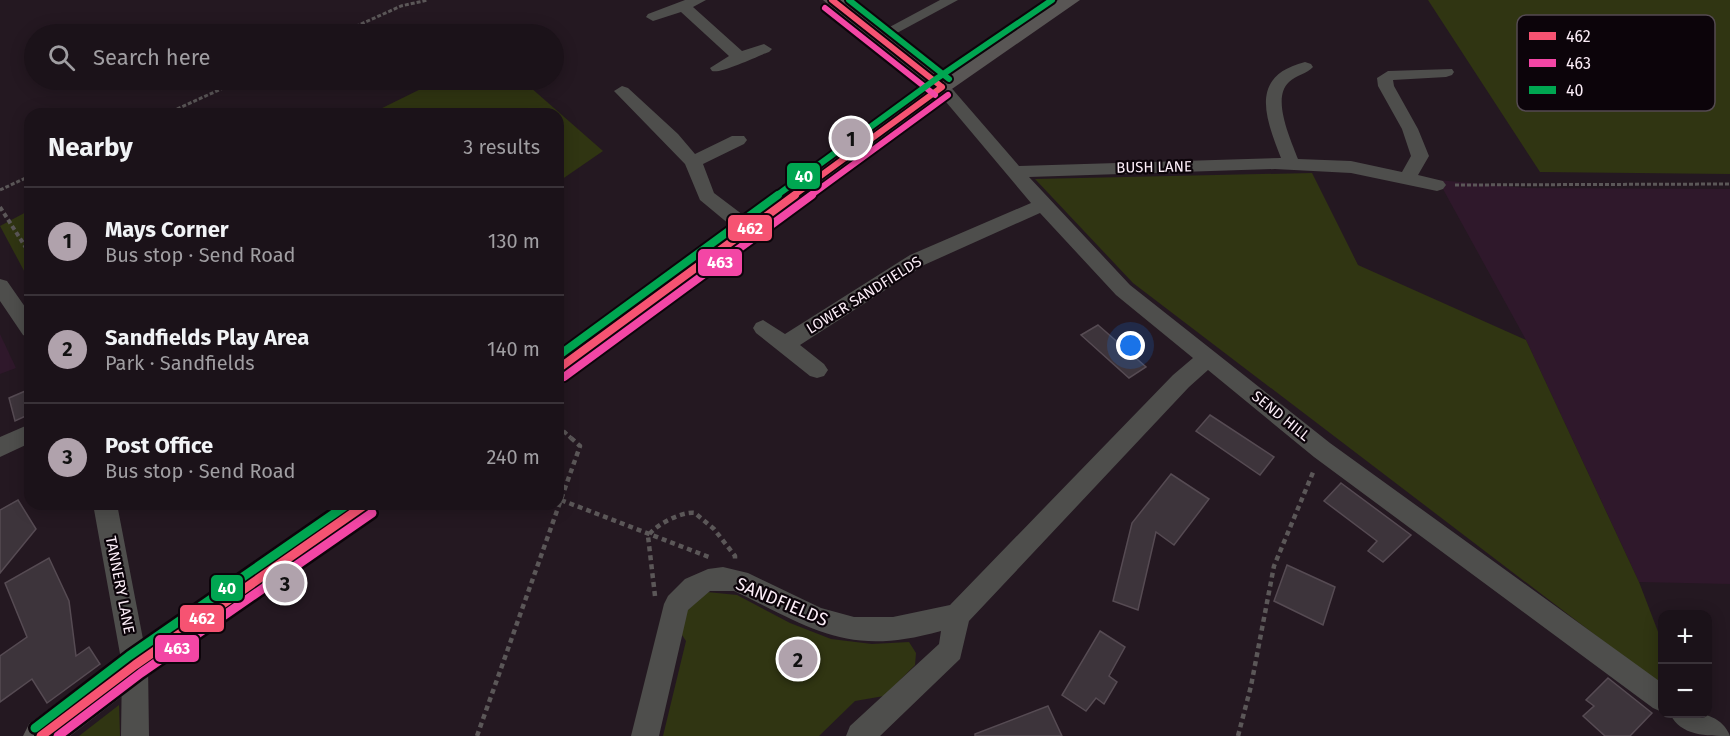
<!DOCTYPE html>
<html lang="en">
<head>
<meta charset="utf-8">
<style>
	:root { --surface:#1b1219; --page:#282026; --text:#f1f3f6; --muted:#a09ea2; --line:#393238; --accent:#b0a2ac }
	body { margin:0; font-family:"Fira Sans",sans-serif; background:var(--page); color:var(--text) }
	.controls { position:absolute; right:18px; bottom:18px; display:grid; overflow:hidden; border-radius:12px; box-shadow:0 3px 15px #0003 }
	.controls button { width:54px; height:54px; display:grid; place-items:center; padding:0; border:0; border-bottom:2px solid var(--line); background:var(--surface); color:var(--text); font:30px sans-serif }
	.you { position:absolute; left:1131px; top:346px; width:21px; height:21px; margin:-15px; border:4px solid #fff; border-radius:50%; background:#1a73e8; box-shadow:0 0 0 9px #1a73e833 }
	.badge { display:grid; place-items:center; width:39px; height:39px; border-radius:50%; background:var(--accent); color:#111; font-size:20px; font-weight:700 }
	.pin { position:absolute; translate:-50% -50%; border:3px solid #fff; box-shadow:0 2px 6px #0006 }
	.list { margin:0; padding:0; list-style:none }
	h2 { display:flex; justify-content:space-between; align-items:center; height:78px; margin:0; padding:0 24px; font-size:26px }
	h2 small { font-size:20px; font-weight:400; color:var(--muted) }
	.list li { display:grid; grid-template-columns:39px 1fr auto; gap:18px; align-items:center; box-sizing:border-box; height:108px; padding:0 24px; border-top:2px solid var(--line) }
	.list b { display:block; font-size:22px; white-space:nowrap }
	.list p { margin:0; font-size:20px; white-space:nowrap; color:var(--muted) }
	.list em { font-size:20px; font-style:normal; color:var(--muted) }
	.icon { flex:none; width:33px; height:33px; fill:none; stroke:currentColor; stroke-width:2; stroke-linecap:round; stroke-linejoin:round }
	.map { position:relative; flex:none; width:1730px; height:736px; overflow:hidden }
	.search { position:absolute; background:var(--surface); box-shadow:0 3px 15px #0003; left:24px; top:24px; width:540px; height:66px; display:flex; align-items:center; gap:15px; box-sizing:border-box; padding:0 21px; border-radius:33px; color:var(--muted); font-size:22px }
	.panel { position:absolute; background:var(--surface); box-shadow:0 3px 15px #0003; left:24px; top:108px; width:540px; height:402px; border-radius:18px }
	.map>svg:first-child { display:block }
</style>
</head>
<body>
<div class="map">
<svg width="1730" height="736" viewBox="0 0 1730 736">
	<rect width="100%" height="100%" fill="#241821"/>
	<path fill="#2f182b" d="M1438,180L1527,188L1730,189V584L1639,582L1526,340Z
		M0,334L16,368L0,374Z"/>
	<path fill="#303512" d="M1428,0H1730V174L1540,172Z
		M439,80H522L603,151L558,182V114H370Z
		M1312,173L1358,265L1526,340L1639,582L1662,642V686L1133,283L1035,179Z
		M30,210V282L0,226Z
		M707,592L737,595L790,623L831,639L872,644L909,642L916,653L915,665L884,696L855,701L819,736H663L686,641L680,632V617Z
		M119,705L120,736H79Z"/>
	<path fill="#3d343b" stroke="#564b53" stroke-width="1.5" d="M1098,325L1146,367L1129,378L1081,335Z
		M30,389V414L15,421L9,398Z
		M1210,415L1274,457L1260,475L1196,431Z
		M1171,474L1209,499L1174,545L1156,532L1138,610L1113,601L1132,523Z
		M1341,483L1411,535L1383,562L1368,551L1377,541L1324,501Z
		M18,500L36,529L0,573V510Z
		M49,558L69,601L76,656L89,647L100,664L47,703L32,679L0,702V656L27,637L5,583Z
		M1287,565L1335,587L1323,625L1274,601Z
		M1100,631L1125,647L1109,676L1117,682L1104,704L1096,698L1086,711L1062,695Z
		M1608,678L1652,713L1630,736H1605L1583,716L1594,706L1586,700Z
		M1048,706L1062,736H975V734Z"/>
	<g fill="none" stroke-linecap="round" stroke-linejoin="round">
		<path stroke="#5b5758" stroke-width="3" stroke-dasharray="4 2" stroke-linecap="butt" d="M339,34L401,6L428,0
			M166,114L241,80
			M1455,185L1730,184
			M0,190L30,176"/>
		<path stroke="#5b5758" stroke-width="4" stroke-dasharray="4.5 3" stroke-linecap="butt" d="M0,207L30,254
			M558,426L571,438"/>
		<path stroke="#5b5758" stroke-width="4.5" stroke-dasharray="5 4" stroke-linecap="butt" d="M561,500L709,557
			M655,596L648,536C655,525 682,511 695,513L714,529L735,556V561
			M477,736L580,446L570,437
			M1238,736L1251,686L1274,566L1314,470"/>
		<path fill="#4e4e4c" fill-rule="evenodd" d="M685,0H706L693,7L742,51L764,44L772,49L769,52C757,56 721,74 712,71L710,68L729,56L681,12L653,21L646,17L648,14Z
			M940,0H958L884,40H874L871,37Z
			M1305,62L1311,64L1313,67C1307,74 1296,75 1289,82C1271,98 1291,140 1298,159L1351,161L1402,172L1411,156L1402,129L1378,86L1377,78L1388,71L1452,69L1454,72L1452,75L1446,77L1393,80L1394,86L1418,129L1429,156L1418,175L1443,181L1446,185L1443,189L1437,191L1351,173L1275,169L1029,177L1130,285L1330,443L1662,683V712L1653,708L1314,457L1208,370L1189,387L969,621L960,659L880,736H846L850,726L939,644L941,631C848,657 815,630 734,591H710L688,610L659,736H631L664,604L668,596L685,579L708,569L723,567L748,573L821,608L854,617H893L950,605L1173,375L1193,358L1116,295L1040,213L924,265L800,345L824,364L828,370L824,376L817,378L810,376L756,333L753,328L756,323L763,320L785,334L910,255L1031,203L936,90L934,87L936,84H948L1019,166L1281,158C1265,117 1249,76 1305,62Z
			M622,86L628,88L678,134L695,154L732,136H744L747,140L744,144L703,164L714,193L755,224L757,229L755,234L748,235L741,234L700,200L685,164L614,91Z
			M0,279L7,281L30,314V338L23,335L0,301Z
			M30,424V443L0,457V437Z
			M93,504H117L148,665L149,736H121L122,665Z
			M1670,714C1693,712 1720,711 1730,736C1706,736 1681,736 1670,714Z"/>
		<path fill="#595655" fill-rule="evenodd" d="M823,0H844L943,77L1058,0H1080L949,91L568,377L558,380V355L929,87Z
			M342,504H381L377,513L147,677L70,736H23L29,724L123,653Z"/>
		<g stroke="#0c040a" stroke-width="10">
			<path id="bus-1-far2" d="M832,0L942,87
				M793,196L942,87"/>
		</g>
		<g stroke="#0c040a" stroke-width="12">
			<path id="bus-1-far1" d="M558,369L795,195"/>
		</g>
		<g stroke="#0c040a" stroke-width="14">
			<path id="bus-1" d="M41,736L135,665L366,504"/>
		</g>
		<g stroke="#0c040a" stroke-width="10">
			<path id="bus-2-far2" d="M825,8L935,95
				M810,196L948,95"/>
		</g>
		<g stroke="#0c040a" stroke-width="12">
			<path id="bus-2-far1" d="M564,377L812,195"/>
		</g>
		<g stroke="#0c040a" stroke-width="14">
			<path id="bus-2" d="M58,736L141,673L372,513"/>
		</g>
		<g stroke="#0c040a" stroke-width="10">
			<path id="bus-3-far2" d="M849,0L949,79
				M776,196L936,79L1052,0"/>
		</g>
		<g stroke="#0c040a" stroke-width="12">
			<path id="bus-3-far1" d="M558,356L778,195"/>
		</g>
		<g stroke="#0c040a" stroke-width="14">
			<path id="bus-3" d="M35,728L129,656L348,504"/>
		</g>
		<use href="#bus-1-far2" stroke="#f65372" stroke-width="6"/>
		<use href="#bus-1-far1" stroke="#f65372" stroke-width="8"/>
		<use href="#bus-1" stroke="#f65372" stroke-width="9"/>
		<use href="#bus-2-far2" stroke="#f346a5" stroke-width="6"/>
		<use href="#bus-2-far1" stroke="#f346a5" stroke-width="8"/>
		<use href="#bus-2" stroke="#f346a5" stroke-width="9"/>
		<use href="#bus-3-far2" stroke="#00a651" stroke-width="6"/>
		<use href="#bus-3-far1" stroke="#00a651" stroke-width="8"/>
		<use href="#bus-3" stroke="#00a651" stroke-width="9"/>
	</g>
	<g text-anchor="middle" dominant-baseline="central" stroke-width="4.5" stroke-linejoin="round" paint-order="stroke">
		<g font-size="15" fill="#fbedf7" stroke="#0c040a">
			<text transform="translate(1154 167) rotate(-1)">BUSH LANE</text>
			<text transform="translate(864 295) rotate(-32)">LOWER SANDFIELDS</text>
			<text transform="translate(1281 416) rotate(39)">SEND HILL</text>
			<text transform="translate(120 585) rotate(79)">TANNERY LANE</text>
		</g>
		<g font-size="18" fill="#fbedf7" stroke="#0c040a">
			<text transform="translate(782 602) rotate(23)">SANDFIELDS</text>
		</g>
	</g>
	<rect x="1517" y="15" width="198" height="96" rx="9" fill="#0c040a" stroke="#544a51" stroke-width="1.5"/>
	<rect x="1529" y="32" width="27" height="8" fill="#f65372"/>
	<rect x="1529" y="59" width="27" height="8" fill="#f346a5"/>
	<rect x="1529" y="86" width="27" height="8" fill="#00a651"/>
	<g font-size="16" fill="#fbedf7">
		<text x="1566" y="42">462</text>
		<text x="1566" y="69">463</text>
		<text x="1566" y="96">40</text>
	</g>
	<g stroke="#0c040a" stroke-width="2">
		<rect x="786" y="162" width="35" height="28" rx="6" fill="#00a651"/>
		<rect x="727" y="214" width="46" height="28" rx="6" fill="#f65372"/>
		<rect x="697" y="248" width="46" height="29" rx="6" fill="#f346a5"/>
		<rect x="210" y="574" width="34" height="28" rx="6" fill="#00a651"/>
		<rect x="179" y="604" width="46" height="29" rx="6" fill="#f65372"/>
		<rect x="154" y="634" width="46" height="29" rx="6" fill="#f346a5"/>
	</g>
	<g font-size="16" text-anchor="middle" font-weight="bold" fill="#fff">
		<text x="804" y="182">40</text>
		<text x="750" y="234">462</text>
		<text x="720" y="268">463</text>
		<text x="227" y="594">40</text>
		<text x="202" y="624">462</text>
		<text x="177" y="654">463</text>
	</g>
</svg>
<div class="controls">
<button>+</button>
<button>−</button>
</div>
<div class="you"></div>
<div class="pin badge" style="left:851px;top:138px">1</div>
<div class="pin badge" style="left:798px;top:659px">2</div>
<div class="pin badge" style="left:285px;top:583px">3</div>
<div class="search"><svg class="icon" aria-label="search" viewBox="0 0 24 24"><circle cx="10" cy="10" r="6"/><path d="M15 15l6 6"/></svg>Search here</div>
<section class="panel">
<h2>Nearby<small>3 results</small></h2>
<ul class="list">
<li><span class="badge">1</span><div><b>Mays Corner</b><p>Bus stop · Send Road</p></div><em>130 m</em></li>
<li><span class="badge">2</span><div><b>Sandfields Play Area</b><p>Park · Sandfields</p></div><em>140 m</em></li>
<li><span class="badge">3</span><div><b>Post Office</b><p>Bus stop · Send Road</p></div><em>240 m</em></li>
</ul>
</section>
</div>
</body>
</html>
